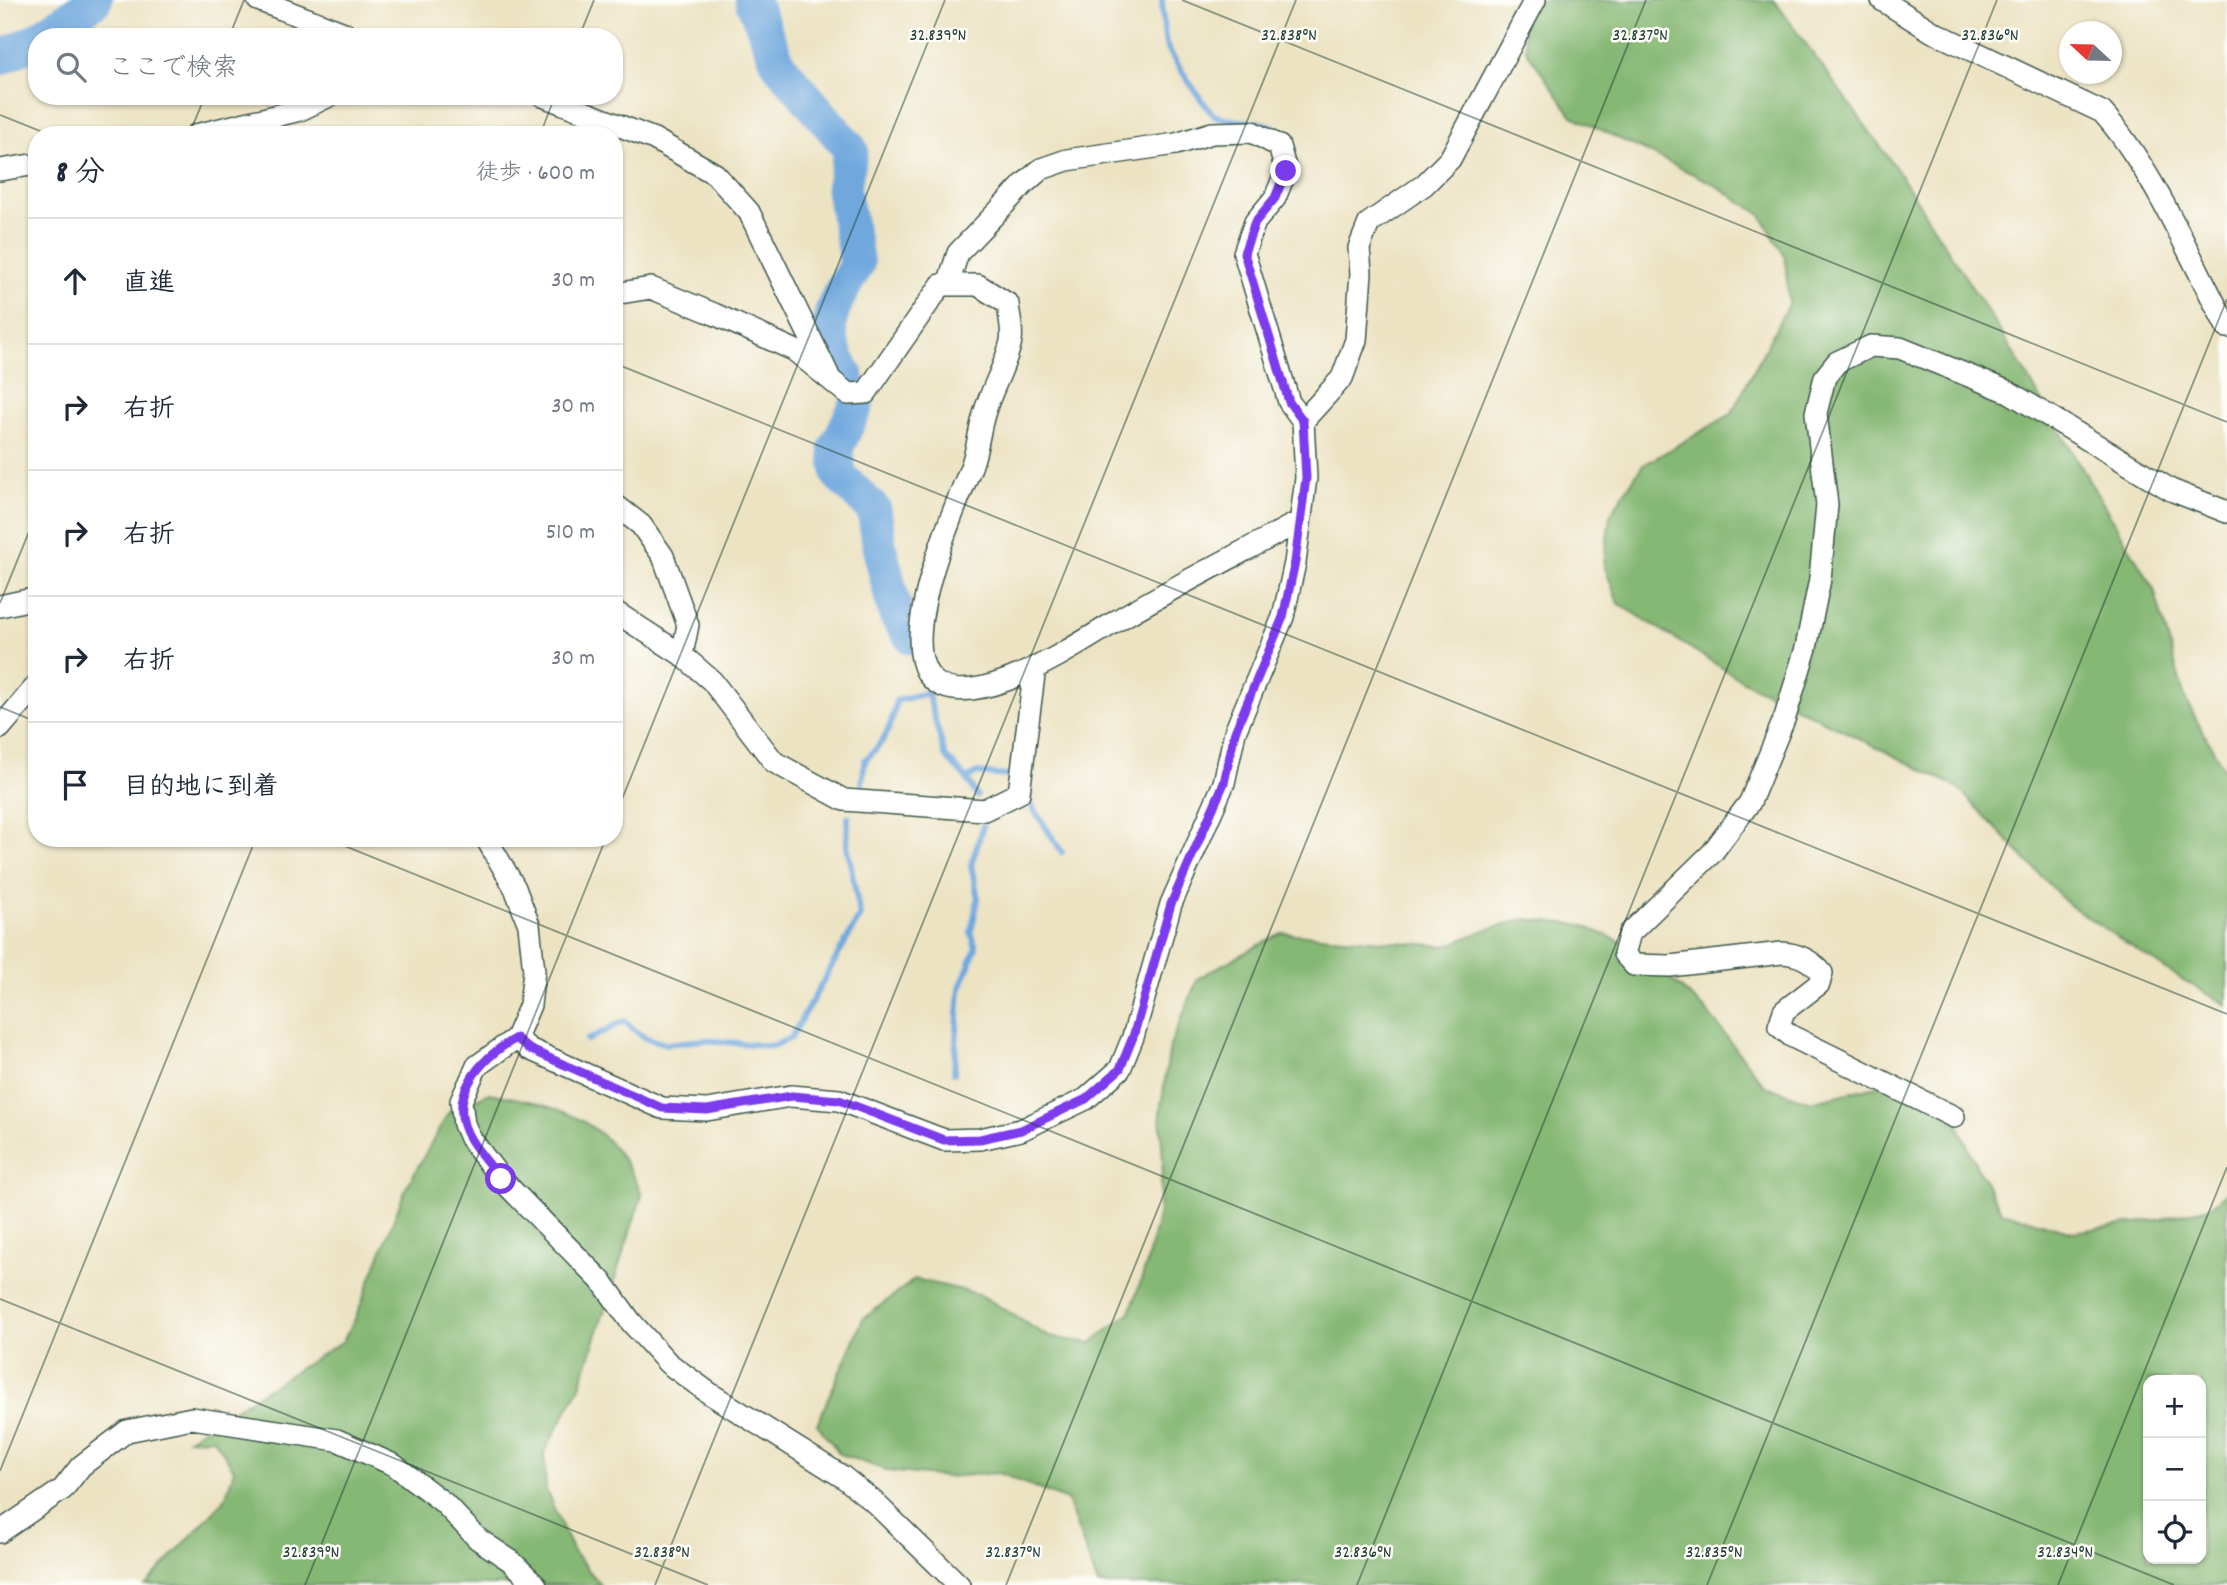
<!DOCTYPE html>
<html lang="ja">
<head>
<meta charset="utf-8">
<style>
	:root { --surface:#fff; --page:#f6f6f7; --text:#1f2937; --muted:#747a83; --line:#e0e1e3 }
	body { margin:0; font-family:Dekko,"Klee One",sans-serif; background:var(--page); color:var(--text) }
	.controls { position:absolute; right:21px; bottom:21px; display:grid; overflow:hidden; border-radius:14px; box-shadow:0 2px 5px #0004 }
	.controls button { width:63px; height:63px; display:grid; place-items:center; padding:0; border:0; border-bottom:2px solid var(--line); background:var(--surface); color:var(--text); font:35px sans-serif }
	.compass { position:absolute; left:2059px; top:21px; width:63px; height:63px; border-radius:50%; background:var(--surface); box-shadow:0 2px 5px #0004; rotate:292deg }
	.stop { position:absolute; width:21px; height:21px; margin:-16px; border:5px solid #7c3aed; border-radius:50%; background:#fff }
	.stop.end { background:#7c3aed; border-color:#fff; box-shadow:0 2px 7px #0008 }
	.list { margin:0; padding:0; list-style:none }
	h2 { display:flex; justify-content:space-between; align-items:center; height:91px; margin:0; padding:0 28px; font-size:30px }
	h2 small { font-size:23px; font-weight:400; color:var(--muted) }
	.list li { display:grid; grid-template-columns:46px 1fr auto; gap:21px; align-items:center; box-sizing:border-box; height:126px; padding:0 28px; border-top:2px solid var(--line) }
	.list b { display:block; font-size:26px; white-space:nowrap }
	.list em { font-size:23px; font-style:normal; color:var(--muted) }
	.icon { flex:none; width:38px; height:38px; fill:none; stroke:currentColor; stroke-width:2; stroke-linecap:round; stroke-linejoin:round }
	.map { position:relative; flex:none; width:2227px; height:1585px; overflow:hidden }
	.search { position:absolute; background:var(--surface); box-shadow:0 2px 5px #0004; left:28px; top:28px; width:595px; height:77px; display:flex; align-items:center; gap:18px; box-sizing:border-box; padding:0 24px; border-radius:28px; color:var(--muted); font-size:26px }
	.panel { position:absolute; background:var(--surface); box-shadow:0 2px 5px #0004; left:28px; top:126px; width:595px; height:721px; border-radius:28px }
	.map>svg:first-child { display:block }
</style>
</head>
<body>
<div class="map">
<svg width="2227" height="1585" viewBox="0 0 2227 1585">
	<rect width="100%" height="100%" fill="#fdfcf7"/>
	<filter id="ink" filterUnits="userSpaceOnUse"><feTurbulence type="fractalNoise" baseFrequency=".0143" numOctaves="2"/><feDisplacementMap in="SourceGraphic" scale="14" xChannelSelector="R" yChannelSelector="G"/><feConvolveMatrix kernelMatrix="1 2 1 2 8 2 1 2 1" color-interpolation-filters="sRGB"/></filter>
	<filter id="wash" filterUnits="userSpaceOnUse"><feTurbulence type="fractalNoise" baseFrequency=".00686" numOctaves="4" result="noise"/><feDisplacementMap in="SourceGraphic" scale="28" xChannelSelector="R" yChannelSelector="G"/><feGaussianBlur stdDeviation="1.57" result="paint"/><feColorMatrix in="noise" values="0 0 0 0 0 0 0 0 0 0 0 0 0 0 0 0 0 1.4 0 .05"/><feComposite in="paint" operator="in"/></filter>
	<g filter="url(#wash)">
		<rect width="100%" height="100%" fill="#ece3c3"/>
		<path fill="#86b874" stroke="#527a54" stroke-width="2" fill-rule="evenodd" d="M1520,0H1774L1896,168L2008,344L2154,589L2185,699L2227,775V1005L2171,973L2068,904L1957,787L1743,681L1618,603L1604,565L1610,515L1642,466L1731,414L1789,303L1785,257L1761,215L1712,183L1572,116L1526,50Z
			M1525,919L1582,925L1634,947L1705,1009L1765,1086L1811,1102L1909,1078L1950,1107L1976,1165L2002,1212L2073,1232L2157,1220L2210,1207L2227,1192V1585H1098L1067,1500L999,1473L945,1477L888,1471L840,1454L817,1424L863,1319L915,1279L979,1294L1049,1337L1091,1343L1130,1312L1146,1266L1158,1217L1163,1161L1160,1113L1170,1046L1198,978L1281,933L1447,946L1482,931ZM2148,1380H2201V1559H2148Z
			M489,1093C565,1107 610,1119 642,1195L579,1389L544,1452L546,1490L573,1552L601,1585H146L225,1499L234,1470L214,1438L188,1439L343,1341L356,1317L406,1188L449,1112Z"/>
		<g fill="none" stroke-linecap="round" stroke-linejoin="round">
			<path stroke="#6fa8de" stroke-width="6" d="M1162,0C1163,14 1163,30 1166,44C1168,52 1208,111 1214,115C1235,125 1256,117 1277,129
				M927,691L945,756L967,779L977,796
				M967,779L977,773L1009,776
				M862,784L865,760C884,743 892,727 896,701L926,693
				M1027,799L1062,852
				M587,1040L624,1021L643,1037L666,1044L704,1040L772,1046L791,1038L860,916L847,845L848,817
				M954,1073L960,988L976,948L971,932L978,898L971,865L983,826"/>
			<path stroke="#6fa8de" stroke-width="35" d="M752,0L779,65L851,150L843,189L857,264C830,311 816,326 847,377
				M41,37L95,0
				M0,58L37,40
				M856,406L836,448L839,475L874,510L880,550L896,615L911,637"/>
		</g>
	</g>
	<g filter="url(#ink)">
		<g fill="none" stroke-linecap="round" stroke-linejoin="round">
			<g stroke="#3e5649" stroke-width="24">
				<path id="street" d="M258,0L344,33L347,37
					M1882,0L1933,32L2102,112C2152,167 2191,260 2227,327
					M543,96L654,139L715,174L749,212L828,374
					M196,135L300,110L329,96
					M0,170L37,164
					M941,285H978L1008,304C1009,315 1013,330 1011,341C1006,365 992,388 985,411C979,429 978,449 971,467C948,527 851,737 1007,680C1049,664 1085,640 1123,617C1181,583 1241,553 1300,521
					M1303,421L1342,378L1356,340L1361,273L1359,248L1369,223L1424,185L1450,159L1535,0
					M614,504L641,525L663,556L688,625L682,655L614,611
					M0,606L37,598
					M682,655L712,681L774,762L844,800L984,810L1019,793L1035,667
					M0,728L37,685
					M486,838L515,888L529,925L534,971L530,1005L516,1038L477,1066L461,1101L464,1124L470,1138L501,1179L603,1283L631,1322L668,1363L709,1393L843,1477L873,1501L959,1585
					M516,1038L529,1049L662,1108L707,1110L791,1096L839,1100L944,1140L980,1139L1021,1130L1086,1099L1120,1069L1133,1037L1171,904L1224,783L1235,732L1283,617L1295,563L1306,478L1303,421L1289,402L1244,253L1255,222L1275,198L1286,171L1279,146L1252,132L1212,133L1176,144L1067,160L1041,169L1024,184L958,253L948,284L941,285L866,393L848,394L794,350L714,314L651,288L614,294
					M1954,1117L1791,1036L1779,1026L1784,1011L1819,984L1822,973C1811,960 1799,954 1782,953L1670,966L1634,965L1624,954L1630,933L1712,853L1750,802L1785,717L1806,648L1820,579L1827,505L1816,413L1825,377L1837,362L1871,346L1900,348L2009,392L2171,490L2227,512
					M0,1532L63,1489L81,1466L127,1431L192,1418L337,1440L394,1465L444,1503L478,1539L511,1561L536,1585"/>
			</g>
			<use href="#street" stroke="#fff" stroke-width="21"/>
		</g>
	</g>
	<g fill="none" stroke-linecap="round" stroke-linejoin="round" filter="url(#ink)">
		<path stroke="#7c3aed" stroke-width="9" d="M501,1179C491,1166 479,1153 471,1140C444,1097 481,1058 516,1038L529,1049L662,1108L707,1110L792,1096L839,1100L944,1140L980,1139L1021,1130L1086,1099L1120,1069L1133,1037L1171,904L1224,783L1235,732L1283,617L1295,562L1306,478L1303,421L1289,402L1244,253L1255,222L1275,198L1286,171"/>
	</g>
	<path fill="none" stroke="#1f3d34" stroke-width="2" stroke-opacity="0.45" d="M1182,0L2227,422M229,37L244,0M579,37L594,0M0,115L50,135M189,135L205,96M540,135L555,96M614,363L2227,1014M0,603L37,512M0,707L37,722M614,819L945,0M325,838L2174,1585M0,1299L708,1585M0,1471L256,838M305,1585L606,838M655,1585L1296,0M1006,1585L1646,0M1357,1585L1997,0M1707,1585L2227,299M2058,1585L2227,1167"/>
	<g font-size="18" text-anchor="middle" fill="#1f3d34" stroke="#fdfcf7" stroke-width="5" stroke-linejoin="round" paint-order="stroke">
		<text x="1990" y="40">32.836°N</text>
		<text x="938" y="40">32.839°N</text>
		<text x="1289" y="40">32.838°N</text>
		<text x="1640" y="40">32.837°N</text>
		<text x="311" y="1557">32.839°N</text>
		<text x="662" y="1557">32.838°N</text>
		<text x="1013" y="1557">32.837°N</text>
		<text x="1363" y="1557">32.836°N</text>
		<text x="1714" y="1557">32.835°N</text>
		<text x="2065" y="1557">32.834°N</text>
	</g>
</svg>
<div class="controls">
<button>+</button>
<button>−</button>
<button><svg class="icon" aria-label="locate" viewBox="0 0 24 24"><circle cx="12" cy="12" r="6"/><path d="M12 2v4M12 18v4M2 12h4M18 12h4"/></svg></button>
</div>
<svg class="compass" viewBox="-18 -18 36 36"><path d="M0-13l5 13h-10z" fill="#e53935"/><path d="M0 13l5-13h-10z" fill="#747a83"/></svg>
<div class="stop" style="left:501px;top:1179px"></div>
<div class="stop end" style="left:1286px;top:171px"></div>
<div class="search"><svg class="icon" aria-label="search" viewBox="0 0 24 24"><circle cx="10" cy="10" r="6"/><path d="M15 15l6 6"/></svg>ここで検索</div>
<section class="panel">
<h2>8 分<small>徒歩 · 600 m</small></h2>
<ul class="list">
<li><svg class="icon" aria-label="ahead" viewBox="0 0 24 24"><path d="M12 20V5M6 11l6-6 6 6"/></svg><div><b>直進</b></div><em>30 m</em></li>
<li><svg class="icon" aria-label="right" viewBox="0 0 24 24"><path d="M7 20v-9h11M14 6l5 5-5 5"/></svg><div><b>右折</b></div><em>30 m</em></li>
<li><svg class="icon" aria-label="right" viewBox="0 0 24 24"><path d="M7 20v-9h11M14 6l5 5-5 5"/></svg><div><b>右折</b></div><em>510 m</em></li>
<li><svg class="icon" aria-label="right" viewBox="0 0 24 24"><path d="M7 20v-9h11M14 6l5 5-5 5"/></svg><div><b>右折</b></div><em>30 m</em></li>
<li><svg class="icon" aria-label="arrive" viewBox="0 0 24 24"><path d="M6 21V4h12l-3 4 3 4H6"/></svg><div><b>目的地に到着</b></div></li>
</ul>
</section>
</div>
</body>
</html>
